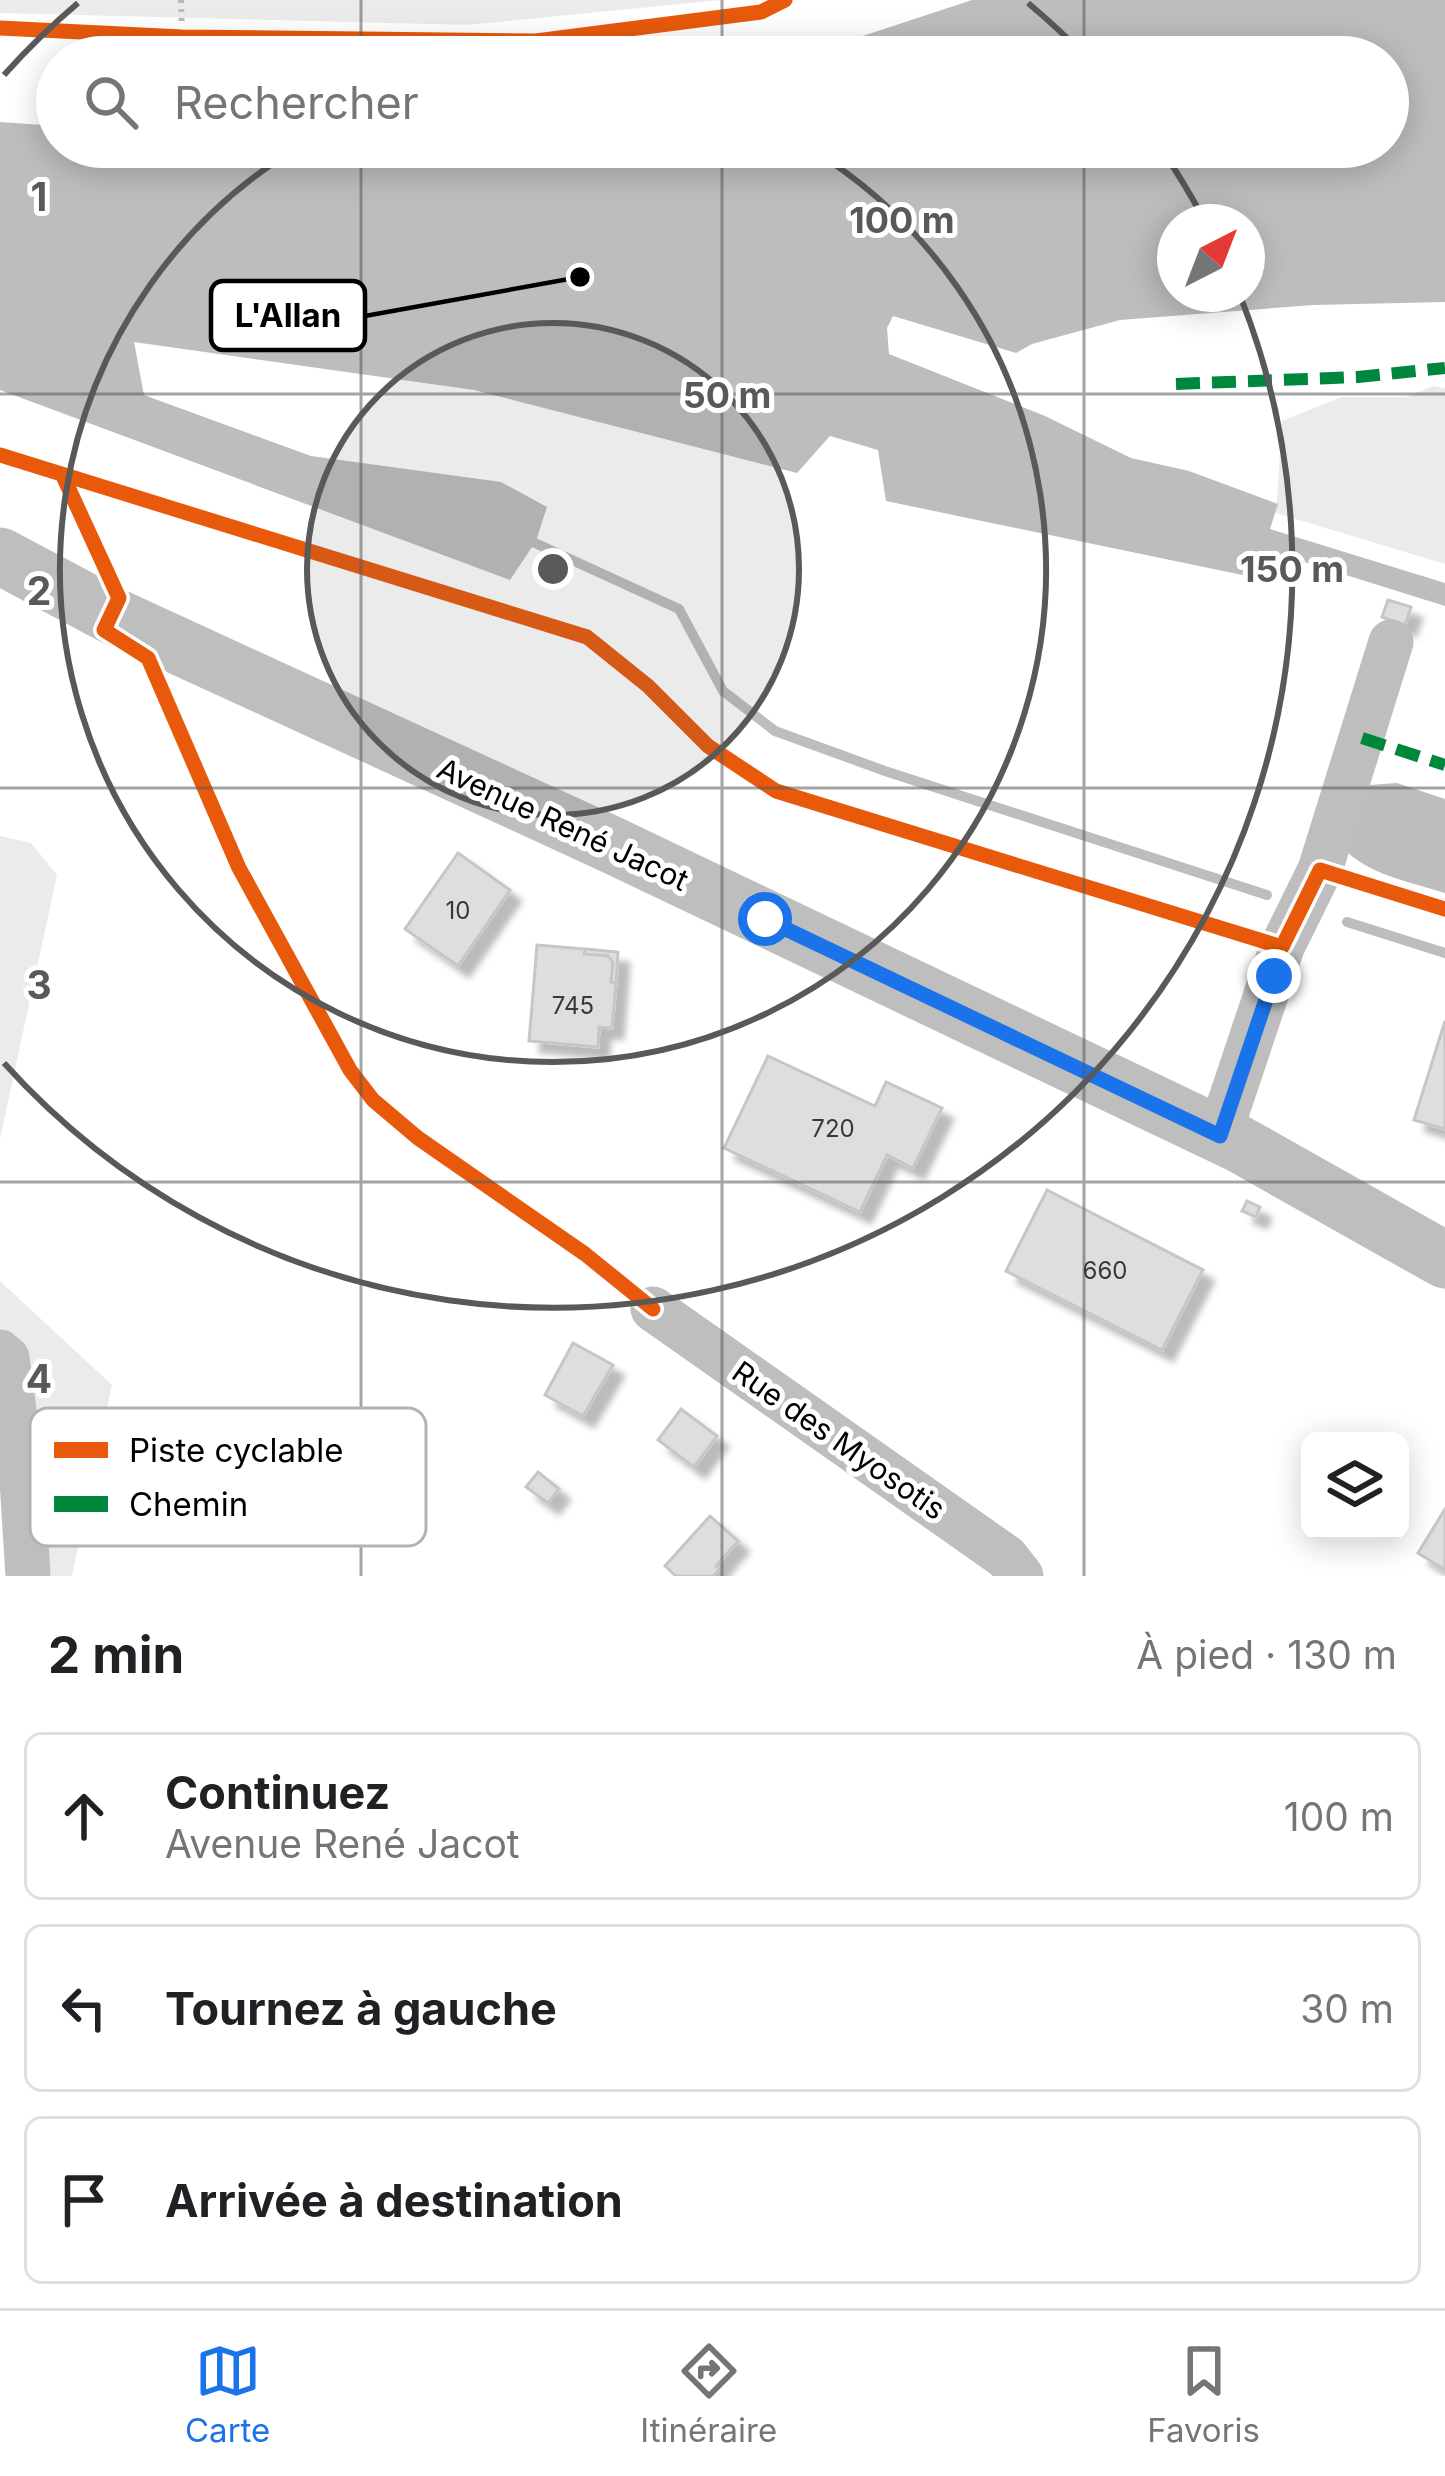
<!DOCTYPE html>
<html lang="fr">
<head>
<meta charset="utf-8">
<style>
	:root { --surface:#fff; --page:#f2f2f2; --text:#202124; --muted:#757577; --line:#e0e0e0; --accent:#1a73e8 }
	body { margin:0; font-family:Inter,sans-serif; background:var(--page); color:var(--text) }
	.controls { position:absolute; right:36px; bottom:36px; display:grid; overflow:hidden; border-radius:18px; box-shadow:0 6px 30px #0003 }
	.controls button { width:108px; height:108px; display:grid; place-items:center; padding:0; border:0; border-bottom:3px solid var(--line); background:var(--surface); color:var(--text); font:60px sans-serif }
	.compass { position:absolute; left:1157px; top:204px; width:108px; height:108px; border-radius:50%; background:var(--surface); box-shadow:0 6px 30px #0003; rotate:42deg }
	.stop { position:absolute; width:36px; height:36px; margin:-27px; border:9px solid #1a73e8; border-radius:50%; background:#fff }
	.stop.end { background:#1a73e8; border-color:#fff; box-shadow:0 3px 12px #0008 }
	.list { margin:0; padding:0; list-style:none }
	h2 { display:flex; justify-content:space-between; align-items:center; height:156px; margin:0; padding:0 48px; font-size:51px }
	h2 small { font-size:39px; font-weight:400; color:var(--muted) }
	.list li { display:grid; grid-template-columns:78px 1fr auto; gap:36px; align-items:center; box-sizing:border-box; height:168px; margin:0 24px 24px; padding:0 24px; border:3px solid var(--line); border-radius:18px }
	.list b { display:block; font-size:45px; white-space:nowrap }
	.list p { margin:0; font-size:39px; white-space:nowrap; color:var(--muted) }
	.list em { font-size:39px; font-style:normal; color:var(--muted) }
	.icon { flex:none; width:66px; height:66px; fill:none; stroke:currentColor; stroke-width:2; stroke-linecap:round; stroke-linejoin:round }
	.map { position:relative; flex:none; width:1445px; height:1576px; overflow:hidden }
	.search { position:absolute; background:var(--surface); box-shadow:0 6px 30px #0003; left:36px; right:36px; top:36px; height:132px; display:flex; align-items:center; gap:30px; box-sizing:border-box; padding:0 42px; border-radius:66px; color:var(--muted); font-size:45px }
	.sheet { height:732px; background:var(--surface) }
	nav { display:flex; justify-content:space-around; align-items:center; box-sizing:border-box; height:168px; border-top:3px solid var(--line); background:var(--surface); font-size:33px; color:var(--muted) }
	nav a { display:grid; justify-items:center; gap:6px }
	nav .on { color:var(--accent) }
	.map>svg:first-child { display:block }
</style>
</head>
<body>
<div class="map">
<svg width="1445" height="1576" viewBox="0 0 1445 1576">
	<defs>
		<filter id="shadow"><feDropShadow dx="11" dy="11" stdDeviation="3" flood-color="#0004"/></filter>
	</defs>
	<rect width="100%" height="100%" fill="#fff"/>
	<path fill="#ebebeb" d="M0,0H721L467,25L0,13Z
		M1433,386L1445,388V564L1276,513L1282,421L1341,397H1407Z
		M0,836L31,843L57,875L0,1139Z
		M0,1281L112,1385L72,1576H37L22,1348L16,1335L0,1330Z"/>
	<path fill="#bdbdbd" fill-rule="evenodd" d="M972,0H1445V302L1313,305L1120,320L1032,344L1016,353L893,316L887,328L889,354L1045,416L1131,458L1189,471L1278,504L1270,529L1445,583V606L1285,556L1261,552L1252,577L886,501L878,450L830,436L797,473L474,390L134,342L144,395L311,456L501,482L547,507L536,541L510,580L0,390V122L57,126V147H380L436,151L453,147H1388V57H799ZM1247,222V294H1175V222Z
		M1397,783L1445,799V893C1401,879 1365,875 1334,839L1370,785Z"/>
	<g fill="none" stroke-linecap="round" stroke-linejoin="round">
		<path stroke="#bdbdbd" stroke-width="10" d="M524,538L679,609L723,691L775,731L885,771L1267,895
			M1347,922L1445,953"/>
	</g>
	<path fill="#dedede" stroke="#c6c6c6" stroke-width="3" filter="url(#shadow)" d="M1388,600L1411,607L1405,625L1382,617Z
		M458,853L510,890L458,966L405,929Z
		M537,945L585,949L584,954L608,956L613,962L611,982L616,983L612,1028L599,1027L598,1047L529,1041Z
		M585,949L618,952L616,983L611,982L613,962L608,956L584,954Z
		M1445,1021V1129L1414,1120Z
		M768,1056L875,1106L886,1082L942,1108L913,1168L887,1155L860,1212L724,1148Z
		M1047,1190L1203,1270L1162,1350L1006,1271Z
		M1247,1201L1260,1207L1256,1217L1242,1211Z
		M573,1343L613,1365L583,1416L545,1395Z
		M681,1409L717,1436L694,1467L658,1440Z
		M538,1472L559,1489L548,1503L526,1487Z
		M1445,1509V1570L1418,1553Z
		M710,1516L738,1541L716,1566L720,1569L713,1576H676L665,1566Z"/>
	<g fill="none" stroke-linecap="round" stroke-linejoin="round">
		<path stroke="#b9b9b9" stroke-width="6" stroke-dasharray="3 6" stroke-linecap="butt" d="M181,0L182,37"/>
		<path stroke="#bebebe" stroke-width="45" d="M1219,1135L1282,947L1320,870L1391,642
			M653,1309L1006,1557L1021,1576
			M0,1352L7,1358L21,1464
			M0,1439L21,1464L28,1576"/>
		<path stroke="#bebebe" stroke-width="57" d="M0,556L111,615L612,845L1239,1144L1445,1260"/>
		<path stroke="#00873e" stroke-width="12" stroke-dasharray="24 12" stroke-linecap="butt" d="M1176,384L1358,377L1445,368
			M1362,738L1445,765"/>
		<g stroke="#fff" stroke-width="22">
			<path id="cycleway" d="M0,28L182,37L536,41L761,12L785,0
				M0,455L587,637L648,686L708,746L776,791L1282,947L1320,870L1445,909
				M63,476L119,598L104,630L148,658L239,868L350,1070L373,1100L418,1138L585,1254L653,1309"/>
		</g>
		<use href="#cycleway" stroke="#e8590c" stroke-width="15"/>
	</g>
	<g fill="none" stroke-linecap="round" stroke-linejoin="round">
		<path stroke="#1a73e8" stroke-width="15" d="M765,919L1220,1136L1274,976"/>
	</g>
	<path fill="none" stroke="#595959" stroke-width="3" stroke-opacity="0.55" d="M361,0V57M722,0V57M1084,0V57M361,147V1576M722,147V1576M1084,147V1576M0,394H1445M0,788H1445M0,1182H1445"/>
	<circle cx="553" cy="569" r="246" fill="#595959" fill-opacity=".12"/>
	<g fill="none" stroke="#595959" stroke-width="6">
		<circle cx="553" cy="569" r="246"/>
		<path d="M811 149A493 493 0 1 1 295 149"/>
		<path d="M4 75A739 739 0 0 1 78 3M1028 3A739 739 0 0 1 1085 56M1162 150A739 739 0 0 1 1202 216M1241 298A739 739 0 0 1 4 1063"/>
	</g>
	<g text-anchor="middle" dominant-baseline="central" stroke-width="10" stroke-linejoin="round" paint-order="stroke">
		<g font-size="24" fill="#383838">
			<text x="458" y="910">10</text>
			<text x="573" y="1005">745</text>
			<text x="833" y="1128">720</text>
			<text x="1105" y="1270">660</text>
		</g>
		<g font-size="30" fill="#000" stroke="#fff">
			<text transform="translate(563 824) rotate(25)">Avenue René Jacot</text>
			<text transform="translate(839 1440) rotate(35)">Rue des Myosotis</text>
		</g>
	</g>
	<rect x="30" y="1408" width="396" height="138" rx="18" fill="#fff" stroke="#b2b2b2" stroke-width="3"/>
	<rect x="54" y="1442" width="54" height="16" fill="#e8590c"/>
	<rect x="54" y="1496" width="54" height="16" fill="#00873e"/>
	<g font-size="33" fill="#000">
		<text x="129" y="1462">Piste cyclable</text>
		<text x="129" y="1516">Chemin</text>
	</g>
	<g font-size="39" text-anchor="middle" font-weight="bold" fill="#595959" stroke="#fff" stroke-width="10" stroke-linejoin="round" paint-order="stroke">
		<text x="39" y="211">1</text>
		<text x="39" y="605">2</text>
		<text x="39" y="999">3</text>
		<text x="39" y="1393">4</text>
	</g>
	<circle cx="553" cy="569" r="18" fill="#595959" stroke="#fff" stroke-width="6"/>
	<g font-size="36" text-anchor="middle" font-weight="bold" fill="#595959" stroke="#fff" stroke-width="10" stroke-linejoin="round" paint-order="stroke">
		<text x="902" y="233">100 m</text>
		<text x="727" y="408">50 m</text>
		<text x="1292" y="582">150 m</text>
	</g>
	<path fill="none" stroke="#000" stroke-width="4.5" d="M580 277L365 316"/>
	<circle fill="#000" stroke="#fff" stroke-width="4.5" cx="580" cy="277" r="12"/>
	<rect fill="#fff" stroke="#000" stroke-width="4.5" x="211" y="281" width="154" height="69" rx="12"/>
	<g font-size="33" text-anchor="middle" font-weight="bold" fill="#000">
		<text x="288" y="327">L'Allan</text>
	</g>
</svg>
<div class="controls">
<button><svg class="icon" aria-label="layers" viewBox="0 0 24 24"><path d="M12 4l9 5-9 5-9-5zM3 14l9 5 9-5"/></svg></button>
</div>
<svg class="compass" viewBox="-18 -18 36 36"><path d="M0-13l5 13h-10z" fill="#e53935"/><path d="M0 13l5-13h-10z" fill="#757577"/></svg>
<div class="stop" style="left:765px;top:919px"></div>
<div class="stop end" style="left:1274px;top:976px"></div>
<div class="search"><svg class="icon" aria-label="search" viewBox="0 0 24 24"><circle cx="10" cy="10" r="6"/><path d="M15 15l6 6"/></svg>Rechercher</div>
</div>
<section class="sheet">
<h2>2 min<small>À pied · 130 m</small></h2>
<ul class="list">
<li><svg class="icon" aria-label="ahead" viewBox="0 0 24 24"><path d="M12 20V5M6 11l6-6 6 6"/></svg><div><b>Continuez</b><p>Avenue René Jacot</p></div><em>100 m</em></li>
<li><svg class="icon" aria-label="left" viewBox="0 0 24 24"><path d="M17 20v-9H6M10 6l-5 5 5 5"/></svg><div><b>Tournez à gauche</b></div><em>30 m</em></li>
<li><svg class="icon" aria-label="arrive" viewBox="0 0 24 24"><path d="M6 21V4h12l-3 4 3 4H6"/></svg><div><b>Arrivée à destination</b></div></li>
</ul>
</section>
<nav>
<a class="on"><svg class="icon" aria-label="map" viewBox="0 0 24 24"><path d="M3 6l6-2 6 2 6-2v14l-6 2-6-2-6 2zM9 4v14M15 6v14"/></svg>Carte</a>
<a><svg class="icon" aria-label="directions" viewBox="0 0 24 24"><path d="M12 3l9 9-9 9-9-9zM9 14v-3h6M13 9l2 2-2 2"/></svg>Itinéraire</a>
<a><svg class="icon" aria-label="saved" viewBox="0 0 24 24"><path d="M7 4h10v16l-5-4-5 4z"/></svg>Favoris</a>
</nav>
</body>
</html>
